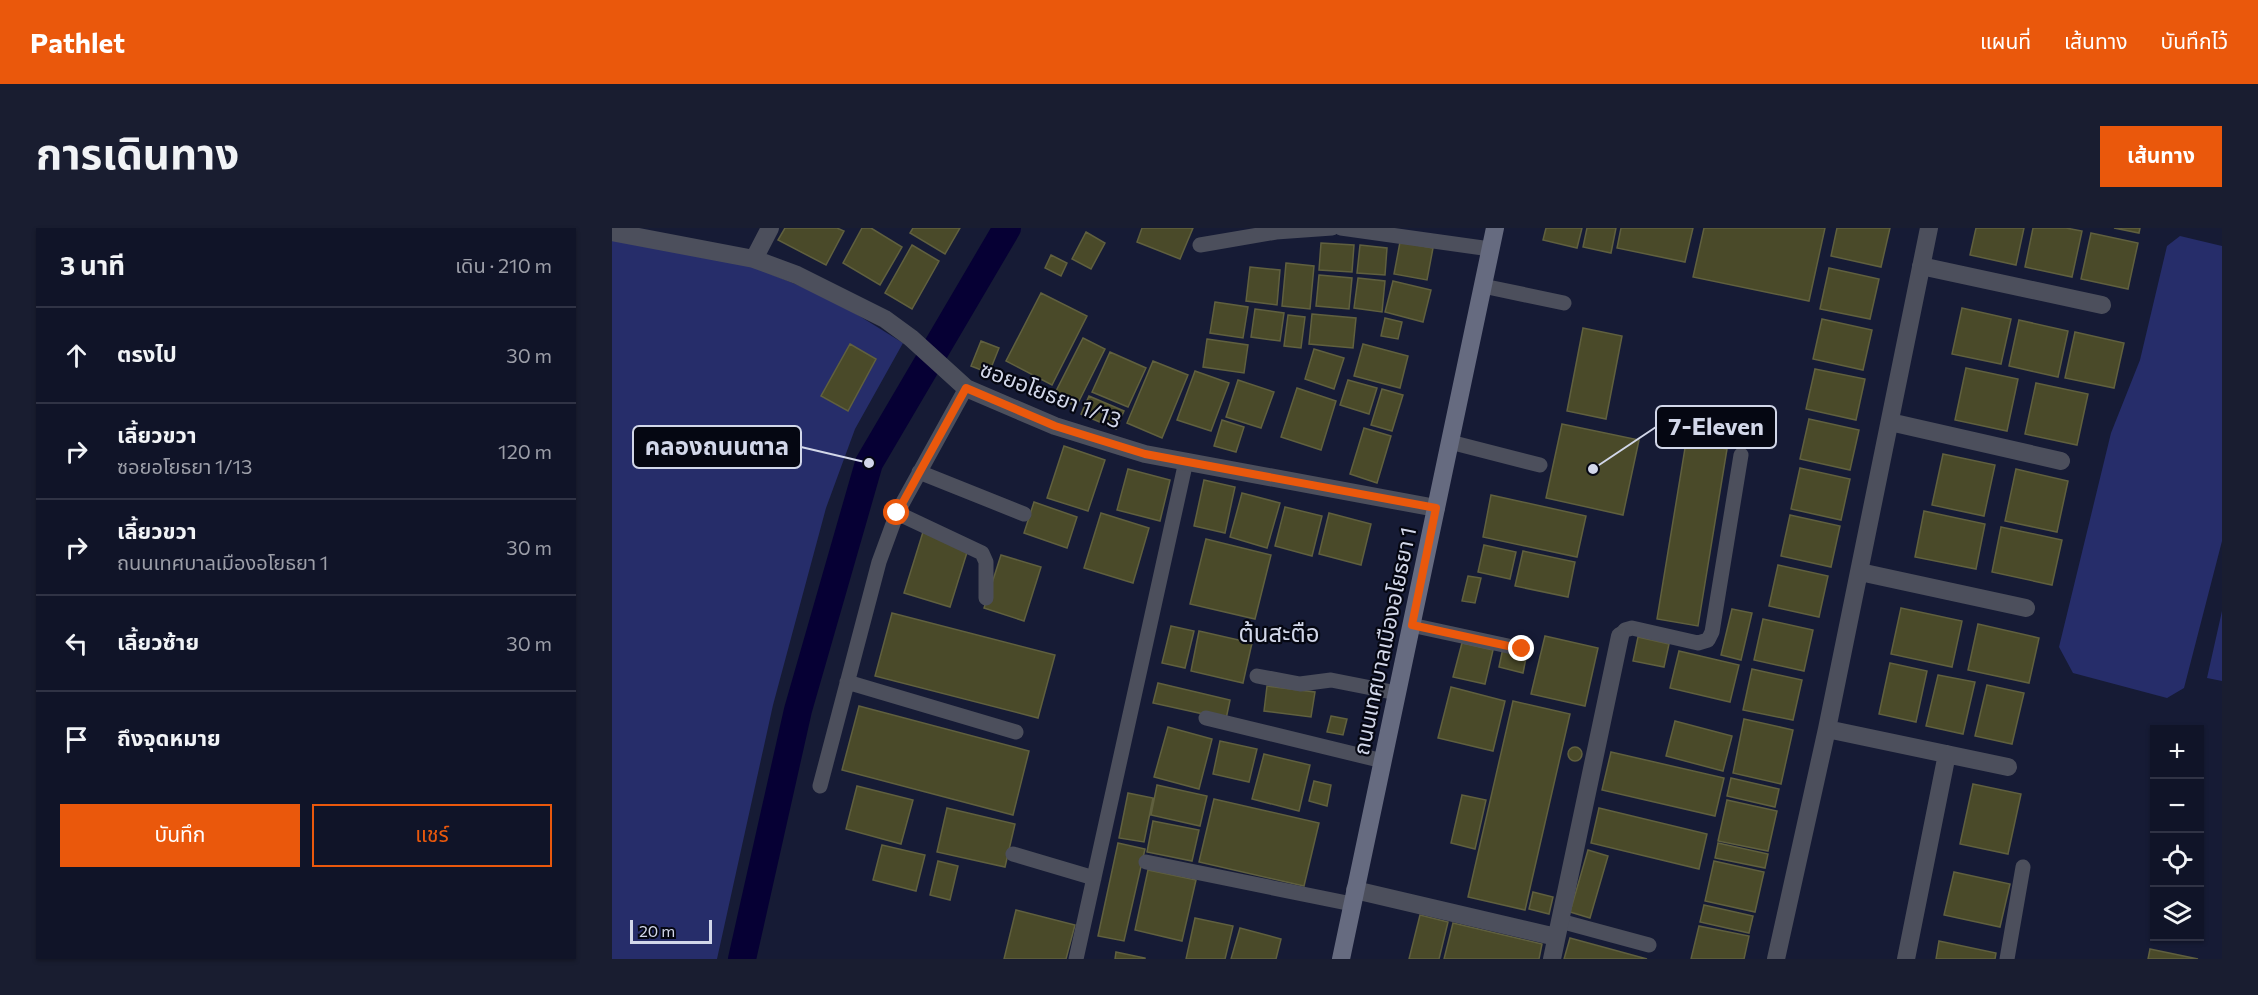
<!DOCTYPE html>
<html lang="th">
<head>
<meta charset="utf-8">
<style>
	:root { --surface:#101428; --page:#191d30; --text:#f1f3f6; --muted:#9c9ea8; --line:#303345; --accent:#ea580c }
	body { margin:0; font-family:Commissioner,"Noto Sans Thai",sans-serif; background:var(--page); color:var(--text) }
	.controls { position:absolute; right:18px; bottom:18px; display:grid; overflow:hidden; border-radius:0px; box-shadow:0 2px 4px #0004 }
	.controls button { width:54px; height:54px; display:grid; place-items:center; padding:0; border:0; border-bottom:2px solid var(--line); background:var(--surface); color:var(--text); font:30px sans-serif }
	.scale { position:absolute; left:18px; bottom:15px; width:82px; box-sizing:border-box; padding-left:6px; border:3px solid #d2d7e9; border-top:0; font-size:16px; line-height:21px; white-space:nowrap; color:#d2d7e9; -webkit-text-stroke:4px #050712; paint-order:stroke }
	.stop { position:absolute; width:18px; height:18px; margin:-14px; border:4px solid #ea580c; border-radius:50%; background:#fff }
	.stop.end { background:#ea580c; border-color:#fff; box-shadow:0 2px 6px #0008 }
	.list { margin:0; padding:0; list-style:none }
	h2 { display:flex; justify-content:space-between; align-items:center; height:78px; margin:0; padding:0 24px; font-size:26px }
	h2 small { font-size:20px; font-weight:400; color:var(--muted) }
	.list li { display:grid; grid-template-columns:39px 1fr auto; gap:18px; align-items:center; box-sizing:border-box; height:96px; padding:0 24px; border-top:2px solid var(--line) }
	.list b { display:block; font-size:22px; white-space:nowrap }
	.list p { margin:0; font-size:20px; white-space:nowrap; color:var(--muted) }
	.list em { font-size:20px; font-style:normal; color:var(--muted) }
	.actions { display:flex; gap:12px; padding:18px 24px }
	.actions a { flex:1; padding:14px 0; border:2px solid var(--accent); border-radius:0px; text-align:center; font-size:21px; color:var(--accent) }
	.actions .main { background:var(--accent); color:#fff }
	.icon { flex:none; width:33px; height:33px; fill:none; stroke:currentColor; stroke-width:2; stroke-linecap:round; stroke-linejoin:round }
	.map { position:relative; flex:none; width:1610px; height:731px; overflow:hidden; border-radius:0px }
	header { display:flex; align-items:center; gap:36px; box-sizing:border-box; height:84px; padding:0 30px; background:var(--accent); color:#fff }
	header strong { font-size:28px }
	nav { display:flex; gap:33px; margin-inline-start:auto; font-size:21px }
	.intro { display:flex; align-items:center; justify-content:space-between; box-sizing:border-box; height:144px; padding:0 36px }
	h1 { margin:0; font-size:42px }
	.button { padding:15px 27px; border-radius:0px; background:var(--accent); color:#fff; font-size:21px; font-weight:700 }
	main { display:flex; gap:36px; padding:0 36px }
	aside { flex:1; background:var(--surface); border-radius:0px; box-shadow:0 2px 4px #0004 }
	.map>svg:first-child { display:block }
</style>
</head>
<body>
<header>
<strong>Pathlet</strong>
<nav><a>แผนที่</a><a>เส้นทาง</a><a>บันทึกไว้</a></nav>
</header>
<div class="intro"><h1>การเดินทาง</h1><a class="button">เส้นทาง</a></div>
<main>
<aside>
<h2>3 นาที<small>เดิน · 210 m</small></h2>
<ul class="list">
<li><svg class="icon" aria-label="ahead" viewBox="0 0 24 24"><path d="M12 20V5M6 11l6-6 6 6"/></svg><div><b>ตรงไป</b></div><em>30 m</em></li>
<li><svg class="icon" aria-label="right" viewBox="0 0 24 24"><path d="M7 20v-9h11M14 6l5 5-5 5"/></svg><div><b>เลี้ยวขวา</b><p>ซอยอโยธยา 1/13</p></div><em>120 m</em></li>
<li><svg class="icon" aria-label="right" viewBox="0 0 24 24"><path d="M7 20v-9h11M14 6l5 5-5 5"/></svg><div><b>เลี้ยวขวา</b><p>ถนนเทศบาลเมืองอโยธยา 1</p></div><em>30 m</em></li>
<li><svg class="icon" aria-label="left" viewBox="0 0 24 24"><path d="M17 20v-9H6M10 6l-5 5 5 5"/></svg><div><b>เลี้ยวซ้าย</b></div><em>30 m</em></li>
<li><svg class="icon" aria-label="arrive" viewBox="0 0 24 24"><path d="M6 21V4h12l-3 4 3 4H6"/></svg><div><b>ถึงจุดหมาย</b></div></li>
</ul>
<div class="actions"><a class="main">บันทึก</a><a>แชร์</a></div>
</aside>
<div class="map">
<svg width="1610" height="731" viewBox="0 0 1610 731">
	<rect width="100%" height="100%" fill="#161b35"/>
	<path fill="#262d6a" d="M1568,8L1610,18V313L1572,460L1555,470L1461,445L1447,419L1499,205L1528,132L1555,18Z
		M0,10L139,38L220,71L291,115L243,201L214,280L161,477L105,731H0Z
		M1610,383V453L1595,450Z"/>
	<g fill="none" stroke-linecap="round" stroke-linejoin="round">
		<path stroke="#060034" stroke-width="28" d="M130,731L186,482L257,235L395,0"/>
	</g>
	<path fill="#4a4a29" stroke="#60603f" stroke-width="1.5" d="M173,0H225L232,3L214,37L166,12Z
		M250,0H259L290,19L268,57L231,35Z
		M301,0H348L333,26L298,5Z
		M530,0H581L568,31L525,14Z
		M934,0H970L965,20L931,12Z
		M975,0H1004L999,25L971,19Z
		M1009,0H1081L1073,34L1005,20Z
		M1092,0H1213L1197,73L1081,49Z
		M1225,0H1278L1269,39L1219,28Z
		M1364,0H1412L1404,37L1358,27Z
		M1421,0H1454L1470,3L1460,49L1413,39Z
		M1502,0H1528L1527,5Z
		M474,4L493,15L479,41L460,31Z
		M1479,5L1526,15L1516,61L1469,51Z
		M788,14L821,20L815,52L782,46Z
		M709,15L742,17L740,44L707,42Z
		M300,17L327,33L300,81L273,65Z
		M748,17L775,20L773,47L745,45Z
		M439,27L455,35L449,48L433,40Z
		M674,35L702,38L698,81L670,78Z
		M638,39L668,42L665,77L634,73Z
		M1217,40L1267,51L1258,91L1208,81Z
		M707,47L740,50L737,81L704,78Z
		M746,50L773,53L770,84L742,80Z
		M781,53L819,62L811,94L773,84Z
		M429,65L475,88L440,157L394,133Z
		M603,74L636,79L631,110L598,105Z
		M1350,80L1399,91L1389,136L1340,126Z
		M643,81L672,85L668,113L639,109Z
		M700,86L744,90L741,120L697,116Z
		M676,87L693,89L689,120L672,118Z
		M773,90L790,94L786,111L769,108Z
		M1210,91L1260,102L1251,142L1201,131Z
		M1407,92L1456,103L1446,149L1397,138Z
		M971,100L1010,108L994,191L955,183Z
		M1463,104L1512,115L1502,160L1453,150Z
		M471,110L493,121L464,179L442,167Z
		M595,111L636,117L632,145L591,139Z
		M369,113L387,120L377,145L359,138Z
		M238,116L264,131L236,183L209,168Z
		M751,116L796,128L788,160L742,148Z
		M702,121L732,130L722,161L693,151Z
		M498,124L534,140L516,179L480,164Z
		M541,133L576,147L550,210L515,195Z
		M1354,140L1406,151L1395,203L1343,192Z
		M1203,141L1253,151L1244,192L1194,181Z
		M583,143L617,155L599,203L565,192Z
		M626,152L662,164L649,200L614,189Z
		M736,152L765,160L757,186L728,177Z
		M1424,155L1476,166L1465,217L1413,206Z
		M685,160L724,173L709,222L669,209Z
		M770,161L791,167L780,203L759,197Z
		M477,168L512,183L504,201L469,186Z
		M1197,191L1247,202L1238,242L1188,231Z
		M610,192L632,199L624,224L602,218Z
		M950,196L1027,212L1011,287L934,270Z
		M752,200L779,208L765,255L738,246Z
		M1074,214L1115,221L1086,398L1045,391Z
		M452,218L493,232L476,283L435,270Z
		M1331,226L1383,237L1372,288L1320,277Z
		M1188,240L1238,251L1229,292L1179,281Z
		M516,241L558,252L548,293L505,282Z
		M1404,241L1456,253L1445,304L1393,293Z
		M592,252L623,259L613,305L582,298Z
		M630,265L668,275L655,320L618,309Z
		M879,267L974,288L965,329L871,309Z
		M422,274L465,289L455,320L412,305Z
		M673,279L710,288L700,328L663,318Z
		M1312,283L1373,296L1364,341L1303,329Z
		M489,285L537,300L521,355L472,340Z
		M717,285L759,296L749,337L707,326Z
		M1178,287L1228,298L1219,339L1169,328Z
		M1389,299L1450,312L1440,357L1380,344Z
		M311,304L357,318L338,379L292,365Z
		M594,311L659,327L643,391L578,376Z
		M872,317L904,324L898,351L866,344Z
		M911,323L963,334L956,369L903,358Z
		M389,327L429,339L412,393L372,380Z
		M1166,337L1216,348L1207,389L1157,378Z
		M856,348L869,350L863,375L850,373Z
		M1289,380L1350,393L1340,439L1279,426Z
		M1120,381L1140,385L1129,432L1109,427Z
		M280,385L443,427L426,490L263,448Z
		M1151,391L1201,402L1192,443L1142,432Z
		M1366,396L1427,410L1417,455L1356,442Z
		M559,398L582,403L573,440L550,435Z
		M587,403L640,415L631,455L579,443Z
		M933,408L986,420L973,478L919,466Z
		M1026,409L1057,416L1052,439L1021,433Z
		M850,415L881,422L873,456L841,449Z
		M891,420L915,425L911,445L887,439Z
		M1067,423L1127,437L1118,474L1058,460Z
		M1278,435L1315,443L1304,494L1267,486Z
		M1140,441L1190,452L1181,492L1131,482Z
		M1326,447L1363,454L1351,506L1314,498Z
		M546,455L618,472L614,491L541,475Z
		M1375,457L1412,465L1400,516L1363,508Z
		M655,458L703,464L699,489L652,483Z
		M839,459L893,473L881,523L826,510Z
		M901,473L958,486L913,682L856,669Z
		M247,478L417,523L401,587L230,542Z
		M719,488L735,491L731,507L715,504Z
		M1132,491L1181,502L1169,556L1121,545Z
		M1063,493L1120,508L1111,543L1054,528Z
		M556,499L600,511L587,561L542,549Z
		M608,513L645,521L637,554L601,546Z
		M956 526a7 7 0 1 1 14 0a7 7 0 1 1-14 0Z
		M999,524L1112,550L1103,588L990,562Z
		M652,526L698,537L687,583L640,571Z
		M1119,550L1167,561L1163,579L1115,568Z
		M702,553L719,557L715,578L697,573Z
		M1361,556L1409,566L1396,626L1348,616Z
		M545,557L595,568L588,598L539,587Z
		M245,558L301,572L289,616L234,601Z
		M516,565L541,570L532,614L507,610Z
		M850,567L874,572L863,621L839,615Z
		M602,571L707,595L692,658L587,634Z
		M1115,572L1165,583L1156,623L1106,613Z
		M335,580L403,596L393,639L325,624Z
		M987,580L1095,606L1087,641L979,615Z
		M541,593L587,602L580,633L535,624Z
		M506,615L533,621L512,713L486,708Z
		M1106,615L1156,626L1153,640L1103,630Z
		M270,617L313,627L304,663L261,652Z
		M976,622L996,628L978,690L958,684Z
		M326,633L346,638L338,672L318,667Z
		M1102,633L1152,644L1143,684L1093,673Z
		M536,642L584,652L570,713L523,702Z
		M1342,644L1398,656L1388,699L1332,687Z
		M921,664L941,669L937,686L917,681Z
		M1092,677L1141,688L1137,705L1088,694Z
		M404,682L463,697L454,731H392Z
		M808,687L836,694L827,731H797Z
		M583,690L621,698L613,731H574Z
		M841,695L930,716L927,731H832Z
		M1087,698L1137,708L1132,731H1079Z
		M628,700L669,711L664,731H619Z
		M958,710L1035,731H952Z
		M1327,713L1384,725L1383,731H1324Z
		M1538,721L1586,731H1536Z
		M504,724L533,730V731H503Z"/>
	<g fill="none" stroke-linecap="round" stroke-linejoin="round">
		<path stroke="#4c4f5c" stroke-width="15" d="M729,0L878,21
			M588,17L664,4L720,0
			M871,58L952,75
			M838,214L928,237
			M307,244L412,286
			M285,285L370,325L374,334V370
			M799,397L910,421
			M1008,408L1013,402L1020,400L1086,415L1096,412L1100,404L1129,227
			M645,448L688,456L719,452L785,465
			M235,454L404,504
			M594,490L771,533
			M208,558L267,334L285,285L354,160
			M401,626L482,650
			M534,634L740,676
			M948,693L1037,717
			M464,731L574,233
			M1395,731L1411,639"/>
		<path stroke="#4c4f5c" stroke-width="18" d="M0,4L142,31L185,47L273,91L299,110L354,160L443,198L533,226L824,280
			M142,31L158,0
			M1309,38L1490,77
			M1278,194L1449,233
			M1248,344L1414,380
			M1215,501L1396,539
			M743,662L944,709
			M940,731L1008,408
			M1164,731L1215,501L1317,0
			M1294,731L1335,526"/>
		<path stroke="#666b80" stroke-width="18" d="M729,731L883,0"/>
	</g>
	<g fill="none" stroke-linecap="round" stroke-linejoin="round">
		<path stroke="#ea580c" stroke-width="8" d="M285,285L354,160L443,198L533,226L824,280L800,397L910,421"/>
	</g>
	<g text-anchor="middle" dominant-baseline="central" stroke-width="4.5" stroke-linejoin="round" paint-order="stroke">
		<g font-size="22" fill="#d2d7e9" stroke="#050712">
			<text transform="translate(439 166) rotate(21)">ซอยอโยธยา 1/13</text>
			<text transform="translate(772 413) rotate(-78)">ถนนเทศบาลเมืองอโยธยา 1</text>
		</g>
		<g font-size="24" fill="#d2d7e9" stroke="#050712">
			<text x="667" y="404">ต้นสะตือ</text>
		</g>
	</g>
	<path fill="none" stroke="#d2d7e9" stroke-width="2" d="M981 241L1044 199M257 235L189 219"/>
	<g fill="#d2d7e9" stroke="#050712" stroke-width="2">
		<circle cx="981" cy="241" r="6"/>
		<circle cx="257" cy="235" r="6"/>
	</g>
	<g fill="#050712" stroke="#d2d7e9" stroke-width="2">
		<rect x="1044" y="178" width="120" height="42" rx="6"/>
		<rect x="21" y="198" width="168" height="42" rx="6"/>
	</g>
	<g font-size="24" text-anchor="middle" font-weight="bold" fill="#d2d7e9">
		<text x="1104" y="207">7-Eleven</text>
		<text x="105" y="227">คลองถนนตาล</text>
	</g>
</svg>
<div class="controls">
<button>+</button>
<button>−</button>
<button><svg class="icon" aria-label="locate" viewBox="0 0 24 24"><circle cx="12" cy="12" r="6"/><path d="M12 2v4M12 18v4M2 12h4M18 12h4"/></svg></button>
<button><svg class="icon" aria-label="layers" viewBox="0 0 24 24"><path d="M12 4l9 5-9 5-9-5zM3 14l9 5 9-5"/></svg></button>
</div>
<div class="scale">20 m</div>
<div class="stop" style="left:285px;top:285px"></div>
<div class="stop end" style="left:910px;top:421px"></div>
</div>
</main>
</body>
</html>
